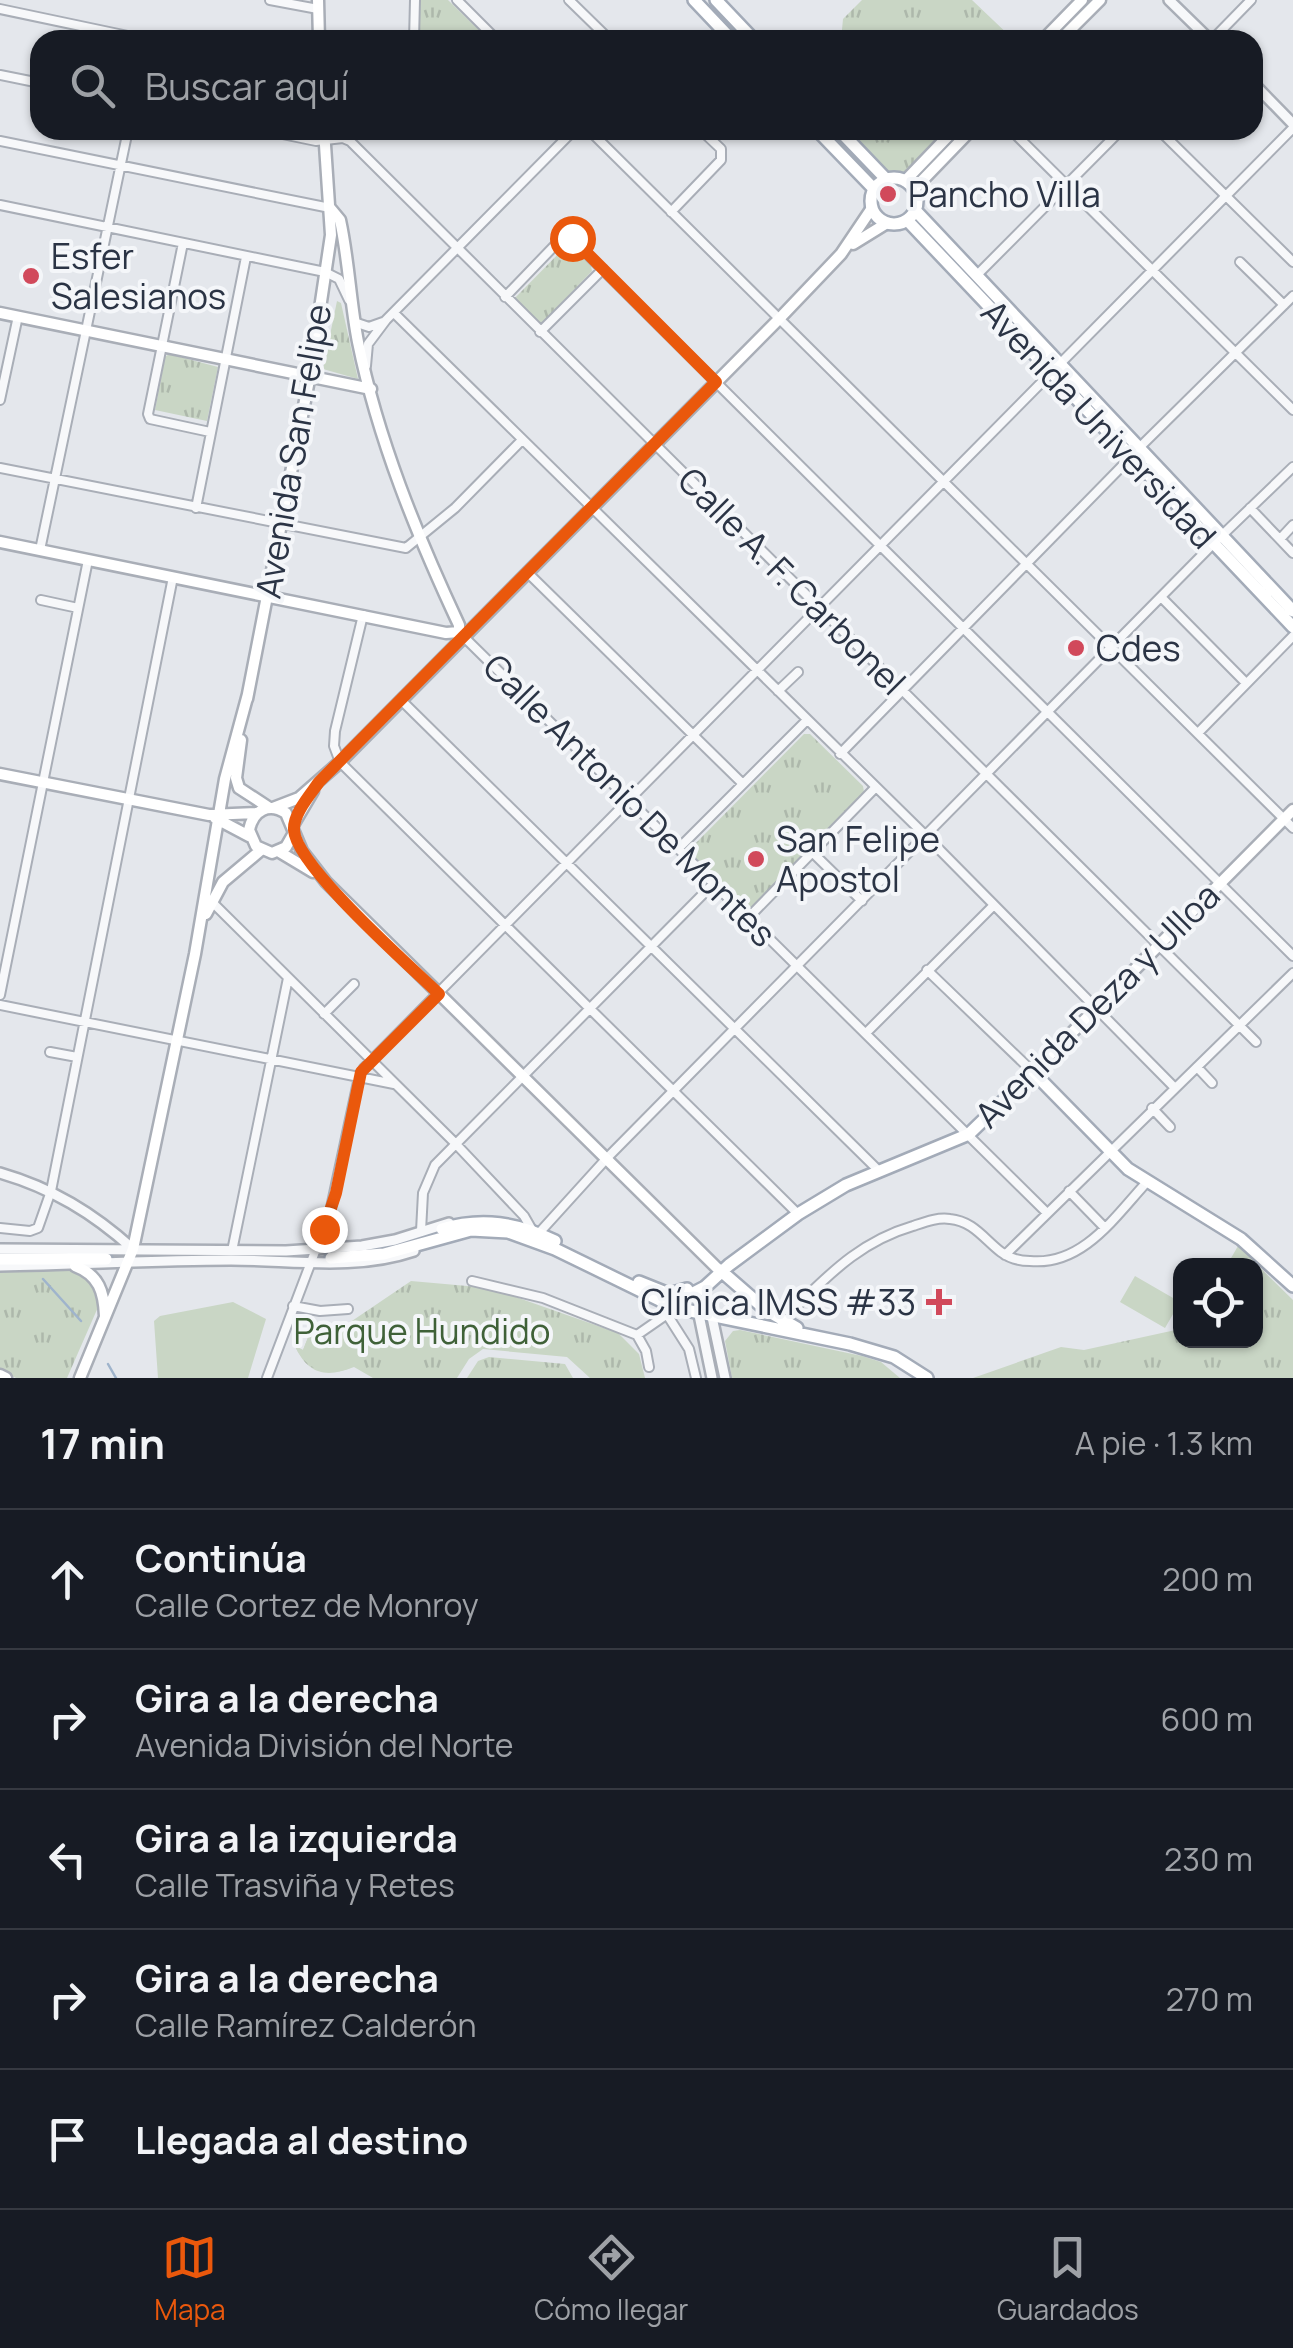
<!DOCTYPE html>
<html lang="es">
<head>
<meta charset="utf-8">
<style>
	:root { --surface:#171b24; --page:#242831; --text:#f1f3f6; --muted:#9ea1a6; --line:#363941; --accent:#ea580c }
	body { margin:0; font-family:Manrope,sans-serif; background:var(--page); color:var(--text) }
	.controls { position:absolute; right:30px; bottom:30px; display:grid; overflow:hidden; border-radius:20px; box-shadow:0 2px 8px #0004 }
	.controls button { width:90px; height:90px; display:grid; place-items:center; padding:0; border:0; border-bottom:2px solid var(--line); background:var(--surface); color:var(--text); font:50px sans-serif }
	.stop { position:absolute; width:30px; height:30px; margin:-22px; border:8px solid #ea580c; border-radius:50%; background:#fff }
	.stop.end { background:#ea580c; border-color:#fff; box-shadow:0 2px 10px #0008 }
	.list { margin:0; padding:0; list-style:none }
	h2 { display:flex; justify-content:space-between; align-items:center; height:130px; margin:0; padding:0 40px; font-size:42px }
	h2 small { font-size:32px; font-weight:400; color:var(--muted) }
	.list li { display:grid; grid-template-columns:65px 1fr auto; gap:30px; align-items:center; box-sizing:border-box; height:140px; padding:0 40px; border-top:2px solid var(--line) }
	.list b { display:block; font-size:38px; white-space:nowrap }
	.list p { margin:0; font-size:32px; white-space:nowrap; color:var(--muted) }
	.list em { font-size:32px; font-style:normal; color:var(--muted) }
	.icon { flex:none; width:55px; height:55px; fill:none; stroke:currentColor; stroke-width:2; stroke-linecap:round; stroke-linejoin:round }
	.map { position:relative; flex:none; width:1293px; height:1378px; overflow:hidden }
	.search { position:absolute; background:var(--surface); box-shadow:0 2px 8px #0004; left:30px; right:30px; top:30px; height:110px; display:flex; align-items:center; gap:25px; box-sizing:border-box; padding:0 35px; border-radius:30px; color:var(--muted); font-size:38px }
	.sheet { height:830px; background:var(--surface) }
	nav { display:flex; justify-content:space-around; align-items:center; box-sizing:border-box; height:140px; border-top:2px solid var(--line); background:var(--surface); font-size:28px; color:var(--muted) }
	nav a { display:grid; justify-items:center; gap:5px }
	nav .on { color:var(--accent) }
	.map>svg:first-child { display:block }
</style>
</head>
<body>
<div class="map">
<svg width="1293" height="1378" viewBox="0 0 1293 1378">
	<defs>
		<pattern id="grass-tufts" width="24" height="20" patternUnits="userSpaceOnUse" patternTransform="scale(2.5)"><rect width="24" height="20" fill="#c9d6c5"/><path d="M3 7l-1-3M5 7V3M7 7l1-3M15 17l-1-3M17 17v-4M19 17l1-3" fill="none" stroke="#adb8ab"/></pattern>
	</defs>
	<rect width="100%" height="100%" fill="#e4e7ec"/>
	<path fill="url(#grass-tufts)" d="M419,0H448L489,40H419Z
		M862,0H972L1014,40H841L843,19Z
		M840,130H954L905,181L886,179Z
		M565,247H571L591,266L592,271L540,325L514,299Z
		M337,301L341,303L358,379L323,369Z
		M169,354L218,367L207,421L155,410L165,357Z
		M804,734H810L863,786L864,792L751,910L688,851Z
		M1238,1246L1293,1300V1378H973L1061,1347L1084,1350L1180,1329V1340H1256V1266L1227,1265Z
		M0,1267C33,1267 95,1258 99,1305L67,1378H16L0,1370Z
		M411,1281L490,1288L618,1333L639,1354L645,1378H590L567,1357L483,1349L469,1359L457,1378H373L354,1367C327,1378 308,1375 295,1346L303,1350L309,1335L314,1337L318,1329L343,1327Z
		M740,1330L862,1356L881,1362L900,1378H732L725,1341L733,1331Z
		M489,1357L565,1364L573,1378H467L478,1361Z"/>
	<path fill="#c9d6c5" d="M1135,1276L1180,1302L1165,1328L1120,1302Z
		M233,1302L266,1319L248,1378H158L154,1321L160,1316Z
		M343,1327L356,1329L366,1339L362,1354L349,1358L350,1368C327,1378 305,1369 295,1346L303,1350L309,1335L314,1337L318,1329Z"/>
	<g fill="none" stroke-linecap="round" stroke-linejoin="round">
		<path stroke="#9fb4cc" stroke-width="2.5" d="M43,1279L81,1321
			M108,1364L116,1378"/>
		<g stroke="#a9aeb7" stroke-width="12">
			<path id="minor" d="M270,0L318,9
				M457,0L497,40
				M569,0L610,40
				M0,9L147,40
				M414,40L415,0
				M1212,40L1251,0
				M0,75L40,83
				M263,130L316,141L343,138L350,141L1256,1042
				M589,130L1293,828
				M1011,130L1293,410
				M1159,130L1293,262
				M0,141L330,208
				M0,205L325,272L339,279L349,300
				M671,212L721,160V149L701,130
				M183,243L148,414L150,419L210,432
				M1240,262L1284,305
				M978,274L1121,130
				M505,297L560,240L571,238L1293,956
				M394,313L926,836L1174,1087
				M354,322L369,327L383,322
				M540,332L603,269
				M366,366L368,344L386,320L574,130
				M0,400L18,316
				M1140,447L1293,296
				M0,468L406,548L455,508L521,441
				M196,508L246,257
				M1250,508L1293,553
				M1280,539L1293,525
				M40,550L128,130
				M528,573L743,784
				M1161,597L1246,683
				M41,600L78,608
				M363,615L335,731L334,746L340,762L798,1214
				M464,637L1047,1213
				M778,691L798,672
				M401,700L877,1169
				M1198,733L1293,636
				M840,754L1130,458
				M679,848L807,720
				M812,852L862,901
				M211,901L454,1142L524,1216L532,1230
				M749,917L875,788
				M927,970L1033,1072
				M0,995L88,560
				M0,1005L394,1084
				M324,1014L354,984
				M866,1033L994,905
				M50,1052L77,1057
				M1197,1067L1212,1083
				M1152,1108L1170,1127
				M1069,1191L1105,1228
				M0,1228L30,1231L38,1228L51,1191L173,577
				M421,1231L423,1193L435,1165L714,883
				M539,1233L607,1158L1213,544L1293,467
				M232,1251L288,978
				M1005,1255L1293,973
				M472,1281L543,1298L637,1335L676,1308
				M800,1303C834,1269 865,1240 913,1226C925,1222 938,1217 950,1219C973,1221 984,1239 1001,1252C1009,1258 1020,1261 1030,1261C1082,1266 1114,1218 1146,1183
				M293,1306L320,1311L348,1309
				M668,1316L689,1349L696,1378
				M637,1335L646,1351L649,1367
				M267,1378L330,1212L359,1077L364,1068L1293,128"/>
		</g>
		<g stroke="#a9aeb7" stroke-width="14">
			<path id="tertiary" d="M1169,0L1210,40
				M1253,83L1293,124
				M0,1173C52,1188 93,1213 133,1249
				M0,1249L286,1251L362,1246L395,1240L449,1223
				M0,1266C77,1265 154,1260 231,1260C292,1260 355,1271 414,1251
				M699,1315L712,1378
				M712,1317L725,1378"/>
		</g>
		<g stroke="#a9aeb7" stroke-width="15">
			<path id="secondary" d="M318,0L319,40
				M1043,40L1082,0
				M1060,40L1100,0
				M905,181L954,130
				M914,189L971,130
				M330,208L340,220C349,261 350,302 358,342C378,440 417,535 459,625V632
				M853,244L887,223
				M0,313L371,389
				M0,542L446,633L459,632L464,637
				M247,699L310,375L331,235L324,130
				M241,740L236,778L239,788L268,807
				M0,774L209,815L257,813
				M273,808L299,798L340,762L779,319L841,254L872,208
				M215,818L249,836
				M293,825L313,791
				M294,833L286,847L272,853L256,846L249,830C253,810 269,802 286,813L302,851L326,882L718,1269
				M278,851L313,872
				M206,914L223,882L261,850
				M1033,1072L1293,810
				M75,1266C99,1275 104,1292 105,1316
				M0,1375L6,1378
				M80,1378L133,1249L195,954L225,779L248,694"/>
		</g>
		<g stroke="#a3abb8" stroke-width="16">
			<path id="primary" d="M694,0L732,40
				M716,0L754,40
				M817,130L874,189
				M839,130L886,179
				M871 201a23 23 0 1 1 46 0a23 23 0 1 1-46 0Z
				M915,210L1293,611
				M907,220L1293,627
				M442,1229C482,1217 518,1223 555,1241
				M331,1258L384,1254L471,1230L508,1232L555,1249L676,1308L850,1344L894,1357L927,1378
				M0,1259H106
				M720,1270L766,1310L797,1328
				M639,1282L669,1294L687,1289
				M666,1302L680,1300L705,1287L729,1265L798,1214L846,1185L969,1134L1033,1072L1128,1169L1241,1239L1293,1286"/>
		</g>
		<use href="#minor" stroke="#f7f8fa" stroke-width="8"/>
		<use href="#tertiary" stroke="#f7f8fa" stroke-width="9"/>
		<use href="#secondary" stroke="#fff" stroke-width="10"/>
		<use href="#primary" stroke="#fff" stroke-width="11"/>
	</g>
	<g fill="none" stroke-linecap="round" stroke-linejoin="round">
		<path stroke="#ea580c" stroke-width="12" d="M324,1229L336,1193L361,1072L439,994C409,965 296,866 294,830C293,814 310,795 319,782L716,382L572,238"/>
	</g>
	<g fill="#d1495b" stroke="#f4f6f9" stroke-width="4">
		<circle cx="888" cy="194" r="10"/>
		<circle cx="31" cy="276" r="10"/>
		<circle cx="1076" cy="648" r="10"/>
		<circle cx="756" cy="859" r="10"/>
		<path d="M934 1287h10v10h10v10h-10v10h-10v-10h-10v-10h10z"/>
	</g>
	<g text-anchor="middle" dominant-baseline="central" stroke-width="8" stroke-linejoin="round" paint-order="stroke">
		<g font-size="35" fill="#2b3445" stroke="#f4f6f9" text-anchor="start">
			<text x="908" y="194">Pancho Villa</text>
			<text x="51" y="256">Esfer<tspan x="51" dy="40">Salesianos</tspan></text>
			<text x="1096" y="648">Cdes</text>
			<text x="776" y="839">San Felipe<tspan x="776" dy="40">Apostol</tspan></text>
			<text x="916" y="1302" text-anchor="end">Clínica IMSS #33</text>
		</g>
		<g font-size="35" fill="#2b3445" stroke="#f4f6f9">
			<text transform="translate(1099 424) rotate(47)">Avenida Universidad</text>
			<text transform="translate(293 451) rotate(-80)">Avenida San Felipe</text>
			<text transform="translate(792 581) rotate(45)">Calle A. F. Carbonel</text>
			<text transform="translate(630 800) rotate(45)">Calle Antonio De Montes</text>
			<text transform="translate(1097 1005) rotate(-45)">Avenida Deza y Ulloa</text>
		</g>
		<g font-size="35" fill="#3f6138" stroke="#f4f6f9">
			<text x="422" y="1331">Parque Hundido</text>
		</g>
	</g>
</svg>
<div class="controls">
<button><svg class="icon" aria-label="locate" viewBox="0 0 24 24"><circle cx="12" cy="12" r="6"/><path d="M12 2v4M12 18v4M2 12h4M18 12h4"/></svg></button>
</div>
<div class="stop" style="left:572px;top:238px"></div>
<div class="stop end" style="left:324px;top:1229px"></div>
<div class="search"><svg class="icon" aria-label="search" viewBox="0 0 24 24"><circle cx="10" cy="10" r="6"/><path d="M15 15l6 6"/></svg>Buscar aquí</div>
</div>
<section class="sheet">
<h2>17 min<small>A pie · 1.3 km</small></h2>
<ul class="list">
<li><svg class="icon" aria-label="ahead" viewBox="0 0 24 24"><path d="M12 20V5M6 11l6-6 6 6"/></svg><div><b>Continúa</b><p>Calle Cortez de Monroy</p></div><em>200 m</em></li>
<li><svg class="icon" aria-label="right" viewBox="0 0 24 24"><path d="M7 20v-9h11M14 6l5 5-5 5"/></svg><div><b>Gira a la derecha</b><p>Avenida División del Norte</p></div><em>600 m</em></li>
<li><svg class="icon" aria-label="left" viewBox="0 0 24 24"><path d="M17 20v-9H6M10 6l-5 5 5 5"/></svg><div><b>Gira a la izquierda</b><p>Calle Trasviña y Retes</p></div><em>230 m</em></li>
<li><svg class="icon" aria-label="right" viewBox="0 0 24 24"><path d="M7 20v-9h11M14 6l5 5-5 5"/></svg><div><b>Gira a la derecha</b><p>Calle Ramírez Calderón</p></div><em>270 m</em></li>
<li><svg class="icon" aria-label="arrive" viewBox="0 0 24 24"><path d="M6 21V4h12l-3 4 3 4H6"/></svg><div><b>Llegada al destino</b></div></li>
</ul>
</section>
<nav>
<a class="on"><svg class="icon" aria-label="map" viewBox="0 0 24 24"><path d="M3 6l6-2 6 2 6-2v14l-6 2-6-2-6 2zM9 4v14M15 6v14"/></svg>Mapa</a>
<a><svg class="icon" aria-label="directions" viewBox="0 0 24 24"><path d="M12 3l9 9-9 9-9-9zM9 14v-3h6M13 9l2 2-2 2"/></svg>Cómo llegar</a>
<a><svg class="icon" aria-label="saved" viewBox="0 0 24 24"><path d="M7 4h10v16l-5-4-5 4z"/></svg>Guardados</a>
</nav>
</body>
</html>
